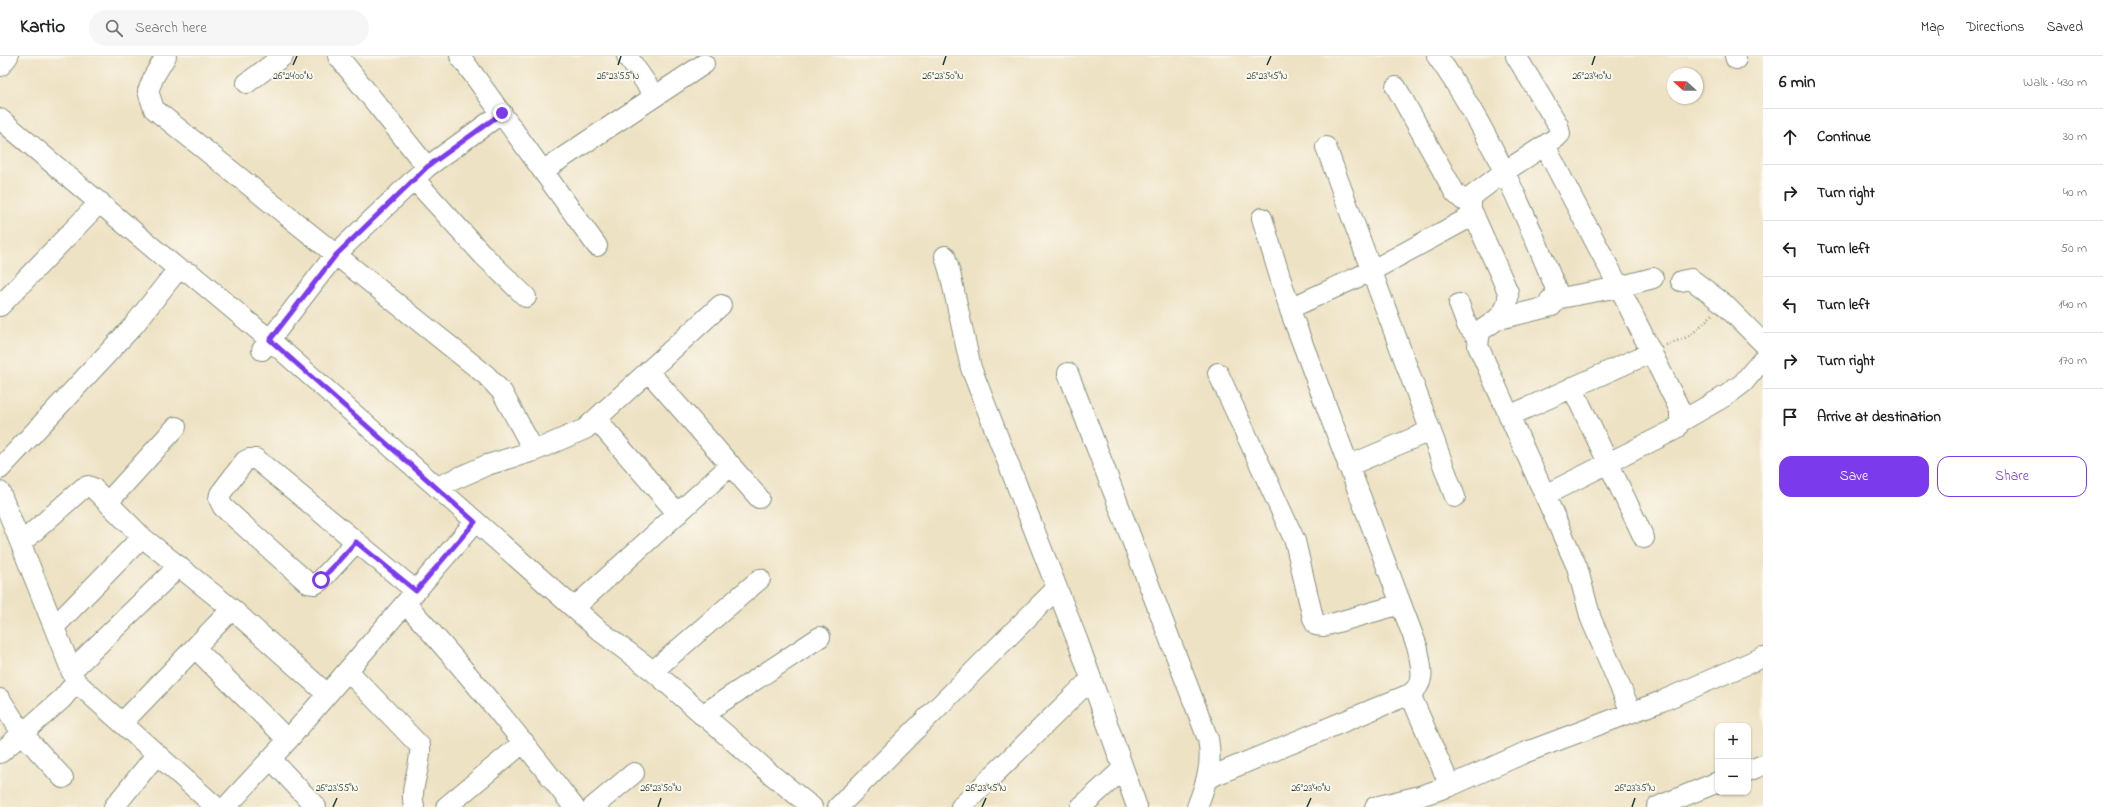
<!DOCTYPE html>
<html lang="en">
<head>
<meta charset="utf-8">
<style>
	:root { --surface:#fff; --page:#f6f6f6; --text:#202124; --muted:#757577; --line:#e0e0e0; --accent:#7c3aed }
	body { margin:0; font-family:"Indie Flower",sans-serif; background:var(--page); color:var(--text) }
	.controls { position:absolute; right:12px; bottom:12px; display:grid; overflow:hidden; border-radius:8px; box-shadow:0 1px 3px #0004 }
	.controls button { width:36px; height:36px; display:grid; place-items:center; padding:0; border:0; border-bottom:1px solid var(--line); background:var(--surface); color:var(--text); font:20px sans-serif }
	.compass { position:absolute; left:1667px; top:12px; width:36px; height:36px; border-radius:50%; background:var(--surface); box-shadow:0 1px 3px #0004; rotate:291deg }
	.stop { position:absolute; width:12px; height:12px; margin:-9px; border:3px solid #7c3aed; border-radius:50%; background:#fff }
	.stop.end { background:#7c3aed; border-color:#fff; box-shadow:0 1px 4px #0008 }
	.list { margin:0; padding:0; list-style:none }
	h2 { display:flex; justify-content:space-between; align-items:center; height:52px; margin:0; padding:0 16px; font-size:17px }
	h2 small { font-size:13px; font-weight:400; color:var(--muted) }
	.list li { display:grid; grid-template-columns:26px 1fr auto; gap:12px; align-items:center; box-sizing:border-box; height:56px; padding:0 16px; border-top:1px solid var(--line) }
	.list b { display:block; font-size:15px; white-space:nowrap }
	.list em { font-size:13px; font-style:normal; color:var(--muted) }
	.actions { display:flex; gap:8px; padding:12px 16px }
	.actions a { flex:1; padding:9px 0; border:1px solid var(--accent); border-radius:12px; text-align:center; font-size:14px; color:var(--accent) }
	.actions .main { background:var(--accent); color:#fff }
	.icon { flex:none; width:22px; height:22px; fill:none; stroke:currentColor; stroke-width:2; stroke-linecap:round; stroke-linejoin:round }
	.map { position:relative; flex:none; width:1763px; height:751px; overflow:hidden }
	header { display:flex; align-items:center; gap:24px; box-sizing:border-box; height:56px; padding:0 20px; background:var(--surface); border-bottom:1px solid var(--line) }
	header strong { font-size:19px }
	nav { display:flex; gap:22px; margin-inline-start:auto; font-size:14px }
	.search { width:280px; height:36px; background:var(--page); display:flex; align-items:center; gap:10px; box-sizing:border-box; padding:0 14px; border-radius:22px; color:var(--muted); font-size:15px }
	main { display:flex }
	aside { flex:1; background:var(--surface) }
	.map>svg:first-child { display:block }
</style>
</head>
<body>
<header>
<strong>Kartio</strong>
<div class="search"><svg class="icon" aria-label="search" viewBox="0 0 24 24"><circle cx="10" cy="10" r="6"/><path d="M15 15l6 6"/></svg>Search here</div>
<nav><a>Map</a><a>Directions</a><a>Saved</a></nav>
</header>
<main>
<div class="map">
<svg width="1763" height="751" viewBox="0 0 1763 751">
	<rect width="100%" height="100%" fill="#fbf7ec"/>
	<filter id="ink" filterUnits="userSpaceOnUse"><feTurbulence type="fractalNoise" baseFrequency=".025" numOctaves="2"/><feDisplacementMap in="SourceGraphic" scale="8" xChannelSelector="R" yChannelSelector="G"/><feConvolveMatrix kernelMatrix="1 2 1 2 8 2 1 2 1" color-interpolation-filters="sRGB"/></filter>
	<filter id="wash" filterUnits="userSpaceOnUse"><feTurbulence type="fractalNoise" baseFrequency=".012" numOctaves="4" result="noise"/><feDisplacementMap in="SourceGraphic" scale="16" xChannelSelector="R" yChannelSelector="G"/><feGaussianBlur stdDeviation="0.9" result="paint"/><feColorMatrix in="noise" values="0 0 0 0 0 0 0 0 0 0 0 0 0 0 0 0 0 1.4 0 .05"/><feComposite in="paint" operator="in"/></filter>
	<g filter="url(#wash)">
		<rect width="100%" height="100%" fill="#eee2c4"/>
	</g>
	<g filter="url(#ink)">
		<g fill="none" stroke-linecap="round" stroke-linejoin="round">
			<g stroke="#86907c" stroke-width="22">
				<path id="minor" d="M166,0L154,20L148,35L154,53L486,319L502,336L534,395
					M338,0L427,111
					M460,0L597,190
					M627,0L655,40
					M1437,0C1488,72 1523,153 1556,233V243L1552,250L1499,263
					M1516,0L1558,69L1560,78L1556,82L1504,116L1471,141V153L1508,236C1510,256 1495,266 1480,275L1478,290L1577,511L1591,563L1631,656
					M1735,0L1736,3
					M247,27L283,0
					M1396,31L1455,137L1463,144L1470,146
					M0,63L178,213L191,218L270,284L600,575L653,615L772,719L812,751
					M1545,90L1619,231L1680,354V366L1676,373L1545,439
					M1326,91L1455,441
					M544,114L704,8
					M414,123L483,199L526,241
					M1262,162L1291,257
					M945,200L950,217L971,312L1078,586L1137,751
					M1681,225L1691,223L1724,248L1763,287
					M1550,244L1619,231L1653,222
					M1459,248L1467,269L1478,282
					M0,250L100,146
					M262,294L335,199L427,111L502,57
					M648,315L759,442
					M1068,317L1208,683C1213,708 1206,728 1197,751
					M1218,317L1295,485L1313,562L1316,569L1324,570L1401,548
					M1572,331L1644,482
					M1509,360L1652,296
					M596,363L678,458
					M1680,366L1727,339L1743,327L1763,303
					M1348,410L1430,375
					M0,413L134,269L178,213
					M437,431L487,409L534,395L585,373L721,249
					M0,436L76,626L216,751
					M108,446L176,371
					M356,486L321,524L315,528L308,527L223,451L219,443L220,438L245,405L249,403H256L416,535
					M21,487L83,432L88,430L93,432L142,481L232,553L327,638
					M406,548C465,613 520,681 574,751
					M574,552L731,409
					M54,571L142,481
					M195,592L288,684
					M71,615L179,510
					M348,615L420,690C422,710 409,731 414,751
					M653,615L760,523
					M1410,638L1450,730
					M0,643L22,677L63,722
					M702,659L820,581
					M123,666L232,553
					M0,697L62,643L76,626
					M271,703L316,751
					M1748,715L1763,709
					M1208,722L1410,638C1427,626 1421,612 1418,593L1291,257L1293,252L1297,249L1371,215L1474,159
					M114,751L157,698
					M226,751L288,684L475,466
					M446,751L524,686
					M593,751L634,717
					M838,751L1057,532
					M961,751L1091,623
					M1081,751L1123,713
					M1375,751L1420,740L1450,730L1524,697L1662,645L1763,601
					M1657,751L1718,726"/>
			</g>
			<g stroke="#86907c" stroke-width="24">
				<path id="major" d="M0,9L7,0"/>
			</g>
			<path stroke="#86907c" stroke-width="2.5" stroke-dasharray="1 3" stroke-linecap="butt" d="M1666,289L1690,280L1713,258"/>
			<use href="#minor" stroke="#fff" stroke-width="20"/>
			<use href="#major" stroke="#fff" stroke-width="22"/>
		</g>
	</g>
	<g fill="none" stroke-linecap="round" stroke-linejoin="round" filter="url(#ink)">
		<path stroke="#7c3aed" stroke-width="5" d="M321,524L356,486L416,535L475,466L270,284L336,199L427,111L502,57"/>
	</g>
	<path fill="none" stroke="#1f3d34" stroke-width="1.5" d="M293,9L297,0M618,9L621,0M943,9L946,0M1267,9L1271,0M1592,9L1595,0M333,751L337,742M658,751L661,742M982,751L986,742M1307,751L1311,742M1632,751L1635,742"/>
	<g font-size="10" text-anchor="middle" fill="#1f3d34" stroke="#fbf7ec" stroke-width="4" stroke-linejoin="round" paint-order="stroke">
		<text x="293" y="23">26°24'00"N</text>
		<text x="618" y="23">26°23'55"N</text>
		<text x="943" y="23">26°23'50"N</text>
		<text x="1267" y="23">26°23'45"N</text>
		<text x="1592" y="23">26°23'40"N</text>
		<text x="337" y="735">26°23'55"N</text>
		<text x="661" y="735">26°23'50"N</text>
		<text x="986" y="735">26°23'45"N</text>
		<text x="1311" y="735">26°23'40"N</text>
		<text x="1635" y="735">26°23'35"N</text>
	</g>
</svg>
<div class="controls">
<button>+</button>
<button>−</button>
</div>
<svg class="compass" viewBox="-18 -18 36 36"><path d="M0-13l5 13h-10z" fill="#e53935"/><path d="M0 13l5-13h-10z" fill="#757577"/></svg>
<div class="stop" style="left:321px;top:524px"></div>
<div class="stop end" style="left:502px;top:57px"></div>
</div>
<aside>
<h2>6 min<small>Walk · 430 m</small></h2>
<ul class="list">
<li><svg class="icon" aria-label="ahead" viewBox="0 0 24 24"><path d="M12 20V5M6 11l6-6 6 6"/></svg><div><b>Continue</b></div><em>30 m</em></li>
<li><svg class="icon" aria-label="right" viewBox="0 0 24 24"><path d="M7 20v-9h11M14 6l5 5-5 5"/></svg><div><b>Turn right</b></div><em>40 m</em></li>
<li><svg class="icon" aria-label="left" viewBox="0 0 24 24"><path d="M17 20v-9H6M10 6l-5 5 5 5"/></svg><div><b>Turn left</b></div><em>50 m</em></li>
<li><svg class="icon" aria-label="left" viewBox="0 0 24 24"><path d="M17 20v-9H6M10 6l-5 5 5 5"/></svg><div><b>Turn left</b></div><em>140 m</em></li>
<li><svg class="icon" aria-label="right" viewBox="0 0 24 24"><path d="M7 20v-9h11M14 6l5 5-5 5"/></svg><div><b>Turn right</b></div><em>170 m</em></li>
<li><svg class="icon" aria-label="arrive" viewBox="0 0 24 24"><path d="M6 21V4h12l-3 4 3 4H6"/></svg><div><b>Arrive at destination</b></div></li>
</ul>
<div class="actions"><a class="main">Save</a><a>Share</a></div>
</aside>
</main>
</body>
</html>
